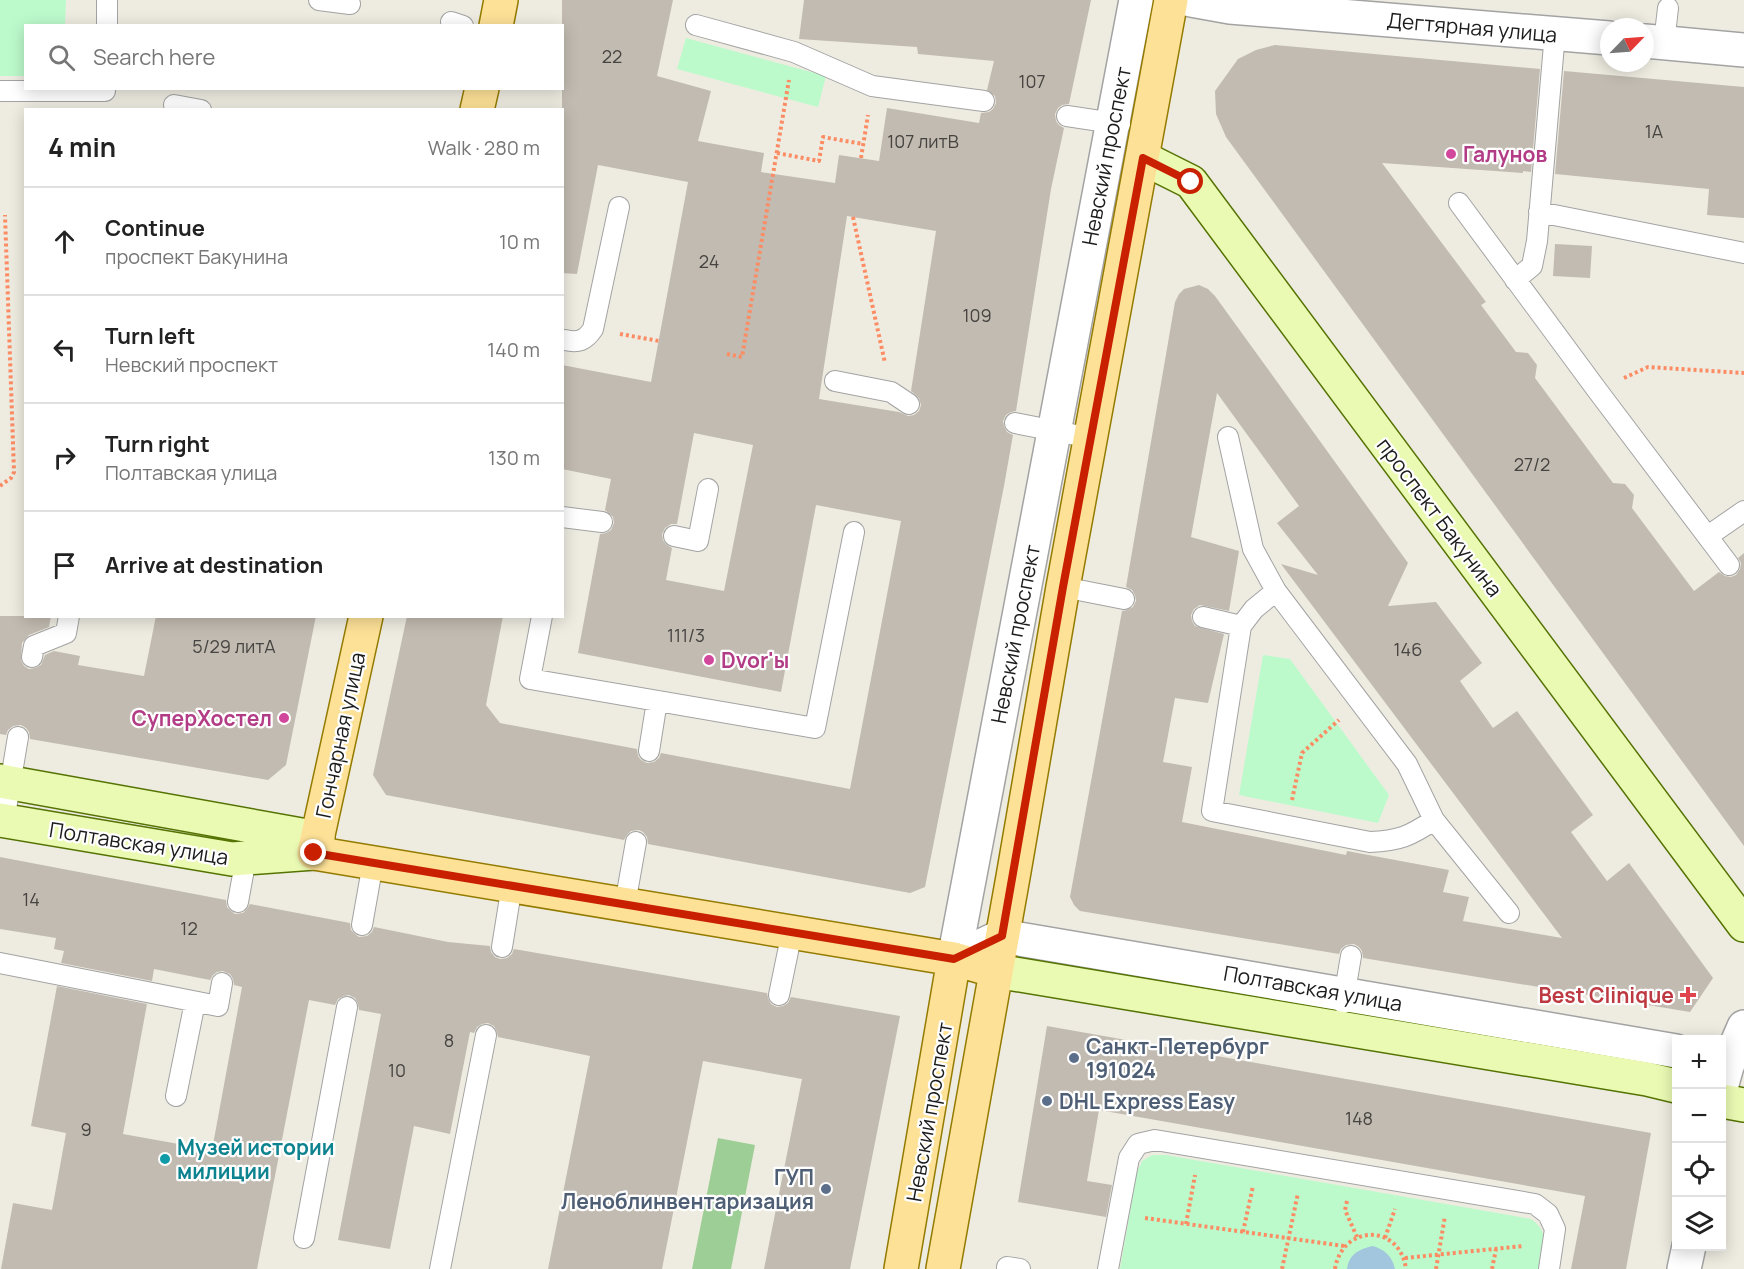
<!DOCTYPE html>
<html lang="en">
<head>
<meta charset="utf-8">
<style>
	:root { --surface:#fff; --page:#f6f6f6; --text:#222; --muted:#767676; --line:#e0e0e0 }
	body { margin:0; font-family:Manrope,sans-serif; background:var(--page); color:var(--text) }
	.controls { position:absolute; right:18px; bottom:18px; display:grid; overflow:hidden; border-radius:0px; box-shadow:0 3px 15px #0003 }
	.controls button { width:54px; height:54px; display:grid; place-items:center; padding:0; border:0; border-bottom:2px solid var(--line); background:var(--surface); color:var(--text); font:30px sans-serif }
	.compass { position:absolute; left:1600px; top:18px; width:54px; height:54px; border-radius:50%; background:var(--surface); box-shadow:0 3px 15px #0003; rotate:65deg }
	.stop { position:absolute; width:18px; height:18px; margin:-14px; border:4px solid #c82000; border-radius:50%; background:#fff }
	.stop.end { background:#c82000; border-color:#fff; box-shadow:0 2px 6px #0008 }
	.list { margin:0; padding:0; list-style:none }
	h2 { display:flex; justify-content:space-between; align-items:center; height:78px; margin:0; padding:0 24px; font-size:26px }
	h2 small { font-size:20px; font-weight:400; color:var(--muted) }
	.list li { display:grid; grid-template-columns:39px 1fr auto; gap:18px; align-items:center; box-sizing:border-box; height:108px; padding:0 24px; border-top:2px solid var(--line) }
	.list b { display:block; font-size:22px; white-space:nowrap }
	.list p { margin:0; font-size:20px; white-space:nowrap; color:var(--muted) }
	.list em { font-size:20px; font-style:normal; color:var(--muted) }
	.icon { flex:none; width:33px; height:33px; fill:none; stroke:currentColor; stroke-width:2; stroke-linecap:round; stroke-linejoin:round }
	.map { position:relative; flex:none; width:1744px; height:1269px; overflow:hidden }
	.search { position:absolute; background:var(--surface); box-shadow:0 3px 15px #0003; left:24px; top:24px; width:540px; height:66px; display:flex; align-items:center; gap:15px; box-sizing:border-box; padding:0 21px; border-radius:0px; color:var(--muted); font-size:22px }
	.panel { position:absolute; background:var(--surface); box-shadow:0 3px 15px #0003; left:24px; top:108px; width:540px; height:510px; border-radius:0px }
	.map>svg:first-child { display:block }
</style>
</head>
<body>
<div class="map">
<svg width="1744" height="1269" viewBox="0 0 1744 1269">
	<rect width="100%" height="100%" fill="#eeece1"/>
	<path fill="#9dce95" d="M718,1138L755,1145L731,1269H692Z"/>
	<path fill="#bcfacb" d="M0,0H66L65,25L26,26L25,76H0Z
		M686,38L826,76L818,107L677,69Z
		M1263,655L1290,659L1389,795L1378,823L1239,795Z
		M1152,1155H1166L1531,1219C1551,1232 1543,1249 1540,1269H1120L1137,1172L1142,1161Z"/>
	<path fill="#a1c6dd" d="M1373,1246C1385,1250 1392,1256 1395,1269H1347C1349,1254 1359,1249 1373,1246Z"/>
	<path fill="#c2bbb1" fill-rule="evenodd" d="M562,0H673L657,76L711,91L698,141L764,153L761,172L835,183L839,155L879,161L887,108L979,123L981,113L989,112L993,109L996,103L995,96L987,90L994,61L918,54L917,47L799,39L804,0H1091L1069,104L1062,105L1058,108L1055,114L1056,121L1059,125L1064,128L1051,189L1016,411L1011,412L1006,415L1003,421L1004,426L1007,432L1013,435L1004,486L925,887L910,893L648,844L647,837L643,832L639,830L631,831L627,835L624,840L386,795L373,775L407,616H503L486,705L500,723L637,749L638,756L641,760L647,763L654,762L659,758L661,753L850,789L901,521L816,505L781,692L578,653L600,534L606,533L611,530L614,523L613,517L605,510L611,479L562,469V365L651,382L688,182L598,165L577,274L562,273ZM847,216L936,231L911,391L919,398L921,405L919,411L914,415L908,416L899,412L819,399ZM694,433L753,445L724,591L666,580L672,548L666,544L663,540L662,534L665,528L671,524H677Z
		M1275,45L1540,69L1531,172L1523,171V173L1382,163L1486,302L1481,305L1516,352L1528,353L1537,365L1535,378L1613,483L1625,484L1634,495L1632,508L1694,591L1719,572L1725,576L1731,577L1736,575L1740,569L1741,563L1738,558L1744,553V846L1226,137L1216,114L1215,91L1238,59L1256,50Z
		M1564,71L1744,87V218L1707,215L1709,189L1555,174Z
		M1555,244L1592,246L1590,278L1553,276Z
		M1199,285L1208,289L1215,296L1408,563L1388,606L1436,602L1482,663L1460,681L1493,728L1517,711L1593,815L1571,832L1607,881L1629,863L1713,978L1690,1012L1363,958L1362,951L1359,947L1354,944L1346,945L1341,949L1339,954L1080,911L1074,905L1070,897L1122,611L1127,610L1133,607L1136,601L1135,595L1132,590L1126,587L1175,302L1179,294L1184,289ZM1217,393L1299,506L1277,523L1318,575L1281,564L1562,938L1463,921L1469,897L1443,892L1449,870L1347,851L1346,855L1182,822L1192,767L1163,762L1175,698L1208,703L1224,634L1195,626L1192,621L1191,615L1194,609L1200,605L1229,611L1239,551L1191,537Z
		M0,616H51L49,627L29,635L22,643L21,660L24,666L29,669L35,668L41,665L45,655L54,651L80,656L78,665L144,676L156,616H316L286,765L268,780L30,739L29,732L26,728L21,725L13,726L8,730L6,735L0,734Z
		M0,857L226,900L227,907L231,911L235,914L243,913L247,909L250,904L350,923L351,930L355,934L359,937L367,936L372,932L374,927L448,942L490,946L491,952L495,957L500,959L507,958L512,954L514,949L767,993L768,998L771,1004L777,1007L783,1006L788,1003L791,997L900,1016L850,1269H764L802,1079L703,1061L662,1269H548L590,1056L498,1037L497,1032L494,1026L488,1023L482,1024L477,1027L474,1033L470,1032L450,1134L414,1126L390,1249L338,1240L381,1014L359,1010L358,1004L355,998L349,995L344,996L338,999L335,1005L309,1000L257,1269H1L13,1203L52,1210L66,1133L31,1126L57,986L147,1004L123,1134L212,1150L242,987L234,985L233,979L230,974L223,971L217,972L213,975L210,980L154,969L152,981L61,963L64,951L54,949L56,938L0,929Z
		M1047,1026L1651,1133L1626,1269H1571L1585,1196L1099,1110L1087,1181L1112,1185L1106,1217L1018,1202Z"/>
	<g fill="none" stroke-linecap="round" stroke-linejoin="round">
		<g stroke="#a3a3a3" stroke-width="22">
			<path id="lane" d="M319,0L350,4
				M451,22L463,26
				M696,25L794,52L872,86L984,101
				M107,26V0
				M1664,43L1668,8
				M0,91H105V88
				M174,105L201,110
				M1067,116L1120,124
				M1459,203L1597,390L1729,565
				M1539,212L1744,253
				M1515,280L1532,266L1537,241L1555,33
				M565,340C578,343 585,341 593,329L619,207
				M835,381L891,392L909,404
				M1015,423L1091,438
				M1228,437L1253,549L1276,591L1407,764L1434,820L1509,913
				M562,517L602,522
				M674,536L698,541L708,489
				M1708,536L1744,511
				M1063,587L1124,599
				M1276,591L1254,609L1241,626L1212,811L1370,842C1399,841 1410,836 1434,820
				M542,616L530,679L815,728L854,532
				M1203,617L1241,626
				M32,657L34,646L66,633L69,616
				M649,751L657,701
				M4,821L18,737
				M238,902L246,858
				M625,904L636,842
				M362,925L373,863
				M502,947L512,885
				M0,963L218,1006L222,983
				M779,995L792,932
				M1343,1003L1351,956
				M176,1096L195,1002
				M304,1238L347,1007
				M1007,1267L1020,1269
				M440,1269L486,1035
				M1108,1269L1129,1158L1138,1144L1155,1140L1535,1204L1548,1214L1555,1229L1549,1269"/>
		</g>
		<g stroke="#a3a3a3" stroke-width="36">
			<path id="street" d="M1191,0L1230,7L1609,38
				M1645,41L1744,50
				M954,959L1136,0
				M954,959L1002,936L1676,1051
				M1722,1084L1727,1066L1744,1027
				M1684,1269L1689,1246"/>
		</g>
		<g stroke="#557303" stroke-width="36">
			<path id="secondary" d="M1143,158L1191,182L1744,925
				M0,781L318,838
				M0,820L232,859L314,853
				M996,971L1647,1079L1676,1086
				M1722,1101L1744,1105"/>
		</g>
		<g stroke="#947b00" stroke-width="36">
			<path id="primary" d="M496,26L501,0
				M477,110L482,88
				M366,616L314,853L954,959L996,971
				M901,1269L954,959
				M943,1269L1013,877L1063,587L1171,0"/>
		</g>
		<path stroke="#fc8c64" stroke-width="4" stroke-dasharray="3 3" stroke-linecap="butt" d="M777,153L819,161L823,137L863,144
			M861,158L868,115
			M853,217L885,363
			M620,334L659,341
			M727,354L742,357L789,80
			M1624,378L1648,367L1744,373
			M0,486L11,478L14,472L5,215
			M1292,800L1302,753L1339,720
			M1347,1201L1345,1210L1357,1237
			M1145,1218L1344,1246
			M1186,1224L1195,1175
			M1243,1232L1253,1186
			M1385,1238L1395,1209
			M1405,1258L1523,1246
			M1282,1269L1298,1193
			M1335,1269C1342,1224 1400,1223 1406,1269
			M1436,1269L1445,1216
			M1492,1269L1496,1249"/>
		<use href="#lane" stroke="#fff" stroke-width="20"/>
		<use href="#street" stroke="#fff" stroke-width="33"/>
		<use href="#secondary" stroke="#ebfab3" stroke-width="33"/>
		<use href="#primary" stroke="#fde197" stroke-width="33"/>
	</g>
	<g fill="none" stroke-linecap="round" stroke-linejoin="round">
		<path stroke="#c82000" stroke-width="8" d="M314,853L954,959L1002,936L1063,587L1143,158L1191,182"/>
	</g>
	<g fill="#d1479c" stroke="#fff" stroke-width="2">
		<circle cx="1451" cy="154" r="6"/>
		<circle cx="709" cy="660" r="6"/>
		<circle cx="284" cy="718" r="6"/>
	</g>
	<path fill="#e0444e" stroke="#fff" stroke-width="2" d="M1685 986h6v6h6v6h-6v6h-6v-6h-6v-6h6z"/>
	<g fill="#5c6f8a" stroke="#fff" stroke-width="2">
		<circle cx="1074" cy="1058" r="6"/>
		<circle cx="1047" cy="1101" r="6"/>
		<circle cx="826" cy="1189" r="6"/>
	</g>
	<circle fill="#0f9aa8" stroke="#fff" stroke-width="2" cx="165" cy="1159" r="6"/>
	<g text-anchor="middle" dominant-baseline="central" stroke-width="4.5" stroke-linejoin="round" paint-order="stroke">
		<g font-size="18" fill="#464441">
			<text x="612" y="56">22</text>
			<text x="1032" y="81">107</text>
			<text x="1654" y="131">1А</text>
			<text x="923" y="141">107 литВ</text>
			<text x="709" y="261">24</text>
			<text x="977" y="315">109</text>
			<text x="1532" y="464">27/2</text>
			<text x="686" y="635">111/3</text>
			<text x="234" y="646">5/29 литА</text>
			<text x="1408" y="649">146</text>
			<text x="31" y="899">14</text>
			<text x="189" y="928">12</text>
			<text x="449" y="1040">8</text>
			<text x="397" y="1070">10</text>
			<text x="1359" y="1118">148</text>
			<text x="86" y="1129">9</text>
		</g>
		<g font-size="21" fill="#1c1c1c" stroke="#fff">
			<text transform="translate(1472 27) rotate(5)">Дегтярная улица</text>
			<text transform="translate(1106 156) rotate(-79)">Невский проспект</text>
			<text transform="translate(1440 517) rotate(53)">проспект Бакунина</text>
			<text transform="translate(1015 634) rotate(-79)">Невский проспект</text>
			<text transform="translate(340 735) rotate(-78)">Гончарная улица</text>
			<text transform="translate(139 843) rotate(9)">Полтавская улица</text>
			<text transform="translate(1313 988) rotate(10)">Полтавская улица</text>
			<text transform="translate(929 1112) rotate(-80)">Невский проспект</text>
		</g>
		<g font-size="21" font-weight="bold" fill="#b23c85" stroke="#fff" text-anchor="start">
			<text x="1463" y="154">Галунов</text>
			<text x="721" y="660">Dvor'ы</text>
			<text x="272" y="718" text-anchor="end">СуперХостел</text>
		</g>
		<g font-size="21" font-weight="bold" fill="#be3a42" stroke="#fff" text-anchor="end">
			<text x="1674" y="995">Best Clinique</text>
		</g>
		<g font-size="21" font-weight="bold" fill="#4e5e75" stroke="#fff" text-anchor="start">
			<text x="1086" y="1046">Санкт-Петербург<tspan x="1086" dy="24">191024</tspan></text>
			<text x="1059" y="1101">DHL Express Easy</text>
			<text x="814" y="1177" text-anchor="end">ГУП<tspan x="814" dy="24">Леноблинвентаризация</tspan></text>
		</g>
		<g font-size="21" font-weight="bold" fill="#0d838f" stroke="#fff" text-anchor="start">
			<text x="177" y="1147">Музей истории<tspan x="177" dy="24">милиции</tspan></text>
		</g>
	</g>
</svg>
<div class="controls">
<button>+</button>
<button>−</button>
<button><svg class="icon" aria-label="locate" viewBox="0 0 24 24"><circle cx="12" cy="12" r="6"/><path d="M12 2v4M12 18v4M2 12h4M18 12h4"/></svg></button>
<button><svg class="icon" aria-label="layers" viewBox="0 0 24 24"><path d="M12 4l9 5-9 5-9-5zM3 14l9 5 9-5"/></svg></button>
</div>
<svg class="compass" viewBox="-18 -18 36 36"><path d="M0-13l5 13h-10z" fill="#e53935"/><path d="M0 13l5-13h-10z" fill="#767676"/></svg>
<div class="stop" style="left:1191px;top:182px"></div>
<div class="stop end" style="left:314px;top:853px"></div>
<div class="search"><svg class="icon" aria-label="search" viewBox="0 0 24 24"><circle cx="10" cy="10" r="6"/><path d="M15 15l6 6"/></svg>Search here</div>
<section class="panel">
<h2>4 min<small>Walk · 280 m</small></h2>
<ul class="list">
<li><svg class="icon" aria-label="ahead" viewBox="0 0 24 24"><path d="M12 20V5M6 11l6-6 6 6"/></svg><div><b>Continue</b><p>проспект Бакунина</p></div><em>10 m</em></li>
<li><svg class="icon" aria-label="left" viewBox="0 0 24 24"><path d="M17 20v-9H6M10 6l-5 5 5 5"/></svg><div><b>Turn left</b><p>Невский проспект</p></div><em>140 m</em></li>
<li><svg class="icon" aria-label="right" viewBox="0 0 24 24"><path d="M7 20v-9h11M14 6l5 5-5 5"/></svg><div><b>Turn right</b><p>Полтавская улица</p></div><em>130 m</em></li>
<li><svg class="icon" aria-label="arrive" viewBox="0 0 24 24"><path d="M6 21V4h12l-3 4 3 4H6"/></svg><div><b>Arrive at destination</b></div></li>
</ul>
</section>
</div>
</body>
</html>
